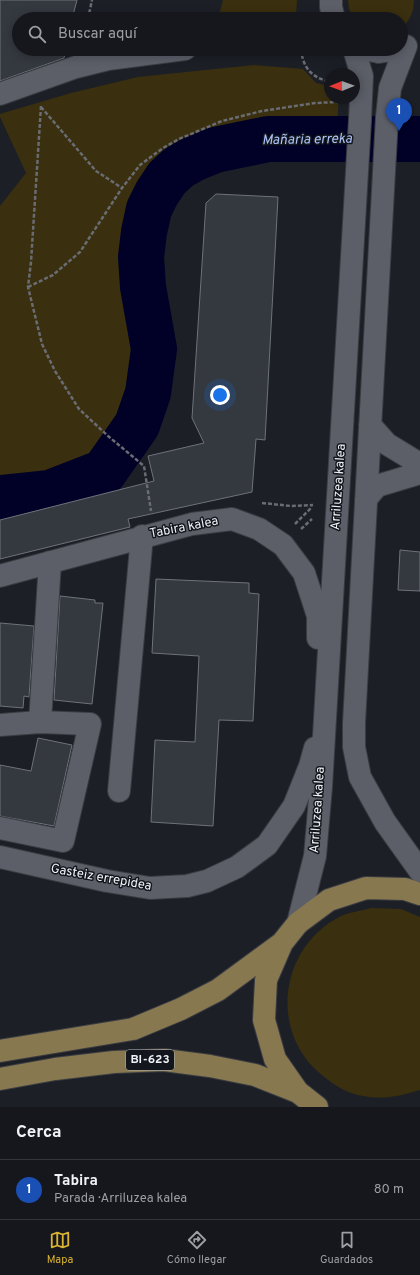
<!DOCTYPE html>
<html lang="es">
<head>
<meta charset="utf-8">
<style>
	:root { --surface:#15171c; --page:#1e2025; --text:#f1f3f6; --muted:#9d9fa3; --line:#34363b; --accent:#dbb333 }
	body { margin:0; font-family:Overpass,sans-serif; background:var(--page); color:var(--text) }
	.compass { position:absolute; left:324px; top:68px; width:36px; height:36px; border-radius:50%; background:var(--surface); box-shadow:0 2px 10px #0003; rotate:269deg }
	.you { position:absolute; left:220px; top:395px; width:14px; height:14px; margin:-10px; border:3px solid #fff; border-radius:50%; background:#1a73e8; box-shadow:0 0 0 6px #1a73e833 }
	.badge { display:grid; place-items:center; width:26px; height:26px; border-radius:50%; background:var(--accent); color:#fff; font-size:13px; font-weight:700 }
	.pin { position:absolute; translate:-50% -33px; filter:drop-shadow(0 1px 2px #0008) }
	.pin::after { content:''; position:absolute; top:21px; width:14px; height:12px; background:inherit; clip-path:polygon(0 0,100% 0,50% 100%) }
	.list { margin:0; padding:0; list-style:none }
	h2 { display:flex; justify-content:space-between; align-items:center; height:52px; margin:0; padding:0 16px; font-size:17px }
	h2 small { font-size:13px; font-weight:400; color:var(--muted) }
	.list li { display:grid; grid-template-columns:26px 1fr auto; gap:12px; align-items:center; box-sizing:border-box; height:60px; padding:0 16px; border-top:1px solid var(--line) }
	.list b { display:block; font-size:15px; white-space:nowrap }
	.list p { margin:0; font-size:13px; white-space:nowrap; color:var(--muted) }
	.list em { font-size:13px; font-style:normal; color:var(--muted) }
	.icon { flex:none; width:22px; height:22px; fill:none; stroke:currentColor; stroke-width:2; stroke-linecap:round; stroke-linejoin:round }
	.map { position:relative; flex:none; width:420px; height:1107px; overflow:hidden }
	.search { position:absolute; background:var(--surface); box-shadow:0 2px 10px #0003; left:12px; right:12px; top:12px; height:44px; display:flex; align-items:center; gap:10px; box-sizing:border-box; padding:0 14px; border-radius:22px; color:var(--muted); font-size:15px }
	.sheet { height:112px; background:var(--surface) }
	nav { display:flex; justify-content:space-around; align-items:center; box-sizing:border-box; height:56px; border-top:1px solid var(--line); background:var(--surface); font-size:11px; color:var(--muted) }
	nav a { display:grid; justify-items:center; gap:2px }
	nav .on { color:var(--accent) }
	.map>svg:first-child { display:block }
</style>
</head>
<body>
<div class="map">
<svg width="420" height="1107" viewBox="0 0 420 1107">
	<rect width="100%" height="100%" fill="#1c1f26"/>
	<path fill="#3a2f0e" d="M223,0H297L296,15L293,19H218Z
		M348,0H414C414,11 410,21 401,28V19H353L349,9Z
		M254,65L303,69L316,83L330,86V98H339L337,123L271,122L230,129L202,140L171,156L158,168L142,192L134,214L129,246L130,302L135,324V351L138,370L135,387L127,405L117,423L101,445L86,460L67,472L45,482L10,485L0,484V206L26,173L0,117V114L71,93L138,77Z
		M371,908L401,909L420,917V1090C400,1096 384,1100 363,1096C348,1094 334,1085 323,1076C268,1033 279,947 341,916C350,912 361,911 371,908Z"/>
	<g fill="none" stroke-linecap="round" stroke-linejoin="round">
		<path stroke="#010027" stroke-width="46" d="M0,498L50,493L104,472L137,425L148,393L154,349L143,287L141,257L144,232L149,209L157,193L167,178L179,167L193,159L215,150L268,139H420"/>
	</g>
	<path fill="#34383f" stroke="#6f727b" d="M0,0H77L72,19H19V49H66L64,58L0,81Z
		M216,194L278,197L265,440L256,439L252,492L128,519L130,527L0,559V520L154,481L148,456L204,443L192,418L206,203Z
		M400,550L420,552V591L398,590Z
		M156,579L249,583V593L259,594L253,721L219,720L213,826L151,822L155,740L195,742L199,656L152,653Z
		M60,596L95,600V603H103L92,704L54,700Z
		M0,623L34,626L29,697L24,696L23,708L0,706Z
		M38,738L72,745L54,826L0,816V765L31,771Z"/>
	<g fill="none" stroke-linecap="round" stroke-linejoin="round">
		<g stroke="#3a3c42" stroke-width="24">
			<path id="minor" d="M331,0V7L334,19
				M406,46L390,88L387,117L354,723V747L360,777L385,822L420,871
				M365,49L379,52L397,49
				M0,94L76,67L108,59L185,49
				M370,425L387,444L420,464
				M366,499L377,486L420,473
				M0,576L192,524L232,519L259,529L283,545L304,573L318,616V638
				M40,722L50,562
				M0,725L40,722L90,724L63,841L0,828
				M119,791L142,536
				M0,857L107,881L150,888L187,886L207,881L237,867L267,845L294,806L310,766L315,748
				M298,923L315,856L321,787L360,120L362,76L354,49"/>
		</g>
		<g stroke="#3a3c42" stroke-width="24">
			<path id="major" d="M282,943L266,980L264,1020L275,1059L298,1092
				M0,1051L133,1029L181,1009L218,990L282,943L298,923L329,900L366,888L405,889L420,894
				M0,1079L55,1069L114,1062L164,1060L210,1066L255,1075L298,1092L317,1107"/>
		</g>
		<path stroke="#6a6c73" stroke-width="2.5" stroke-dasharray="4 2" stroke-linecap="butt" d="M88,19L92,0
			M301,49C303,68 311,77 330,82
			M41,106L31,262L28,287L42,344L55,371L79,409L108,436L144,466L151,511
			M41,107L96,171L122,188
			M28,287L53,275L80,252L122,188L140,165L163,148L179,139L222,121L262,111L315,103L337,102
			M262,503L291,506L313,505
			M295,524L312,507
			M301,529L312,519"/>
		<use href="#minor" stroke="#5c5f68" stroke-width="22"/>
		<use href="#major" stroke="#87784f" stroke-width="22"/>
	</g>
	<g text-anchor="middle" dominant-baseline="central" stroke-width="3" stroke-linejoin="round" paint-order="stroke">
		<rect fill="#13161c" stroke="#adafb5" stroke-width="1" x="126" y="1050" width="48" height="20" rx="3"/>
		<g font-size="12" font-weight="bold" fill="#eff1f6">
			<text x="150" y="1060">BI-623</text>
		</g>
		<g font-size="13" fill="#eff1f6" stroke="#13161c">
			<text transform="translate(339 487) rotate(-86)">Arriluzea kalea</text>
			<text transform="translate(184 528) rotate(-11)">Tabira kalea</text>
			<text transform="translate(318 810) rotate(-86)">Arriluzea kalea</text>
			<text transform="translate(101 878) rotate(10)">Gasteiz errepidea</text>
		</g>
		<g font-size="14" font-style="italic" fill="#adc3fa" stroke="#13161c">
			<text transform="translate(307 140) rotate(-1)">Mañaria erreka</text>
		</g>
	</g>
</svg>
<svg class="compass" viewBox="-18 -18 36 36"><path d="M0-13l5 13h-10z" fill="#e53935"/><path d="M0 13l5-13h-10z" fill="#9d9fa3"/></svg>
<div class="you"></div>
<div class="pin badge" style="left:399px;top:131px;background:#1a4fb4">1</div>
<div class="search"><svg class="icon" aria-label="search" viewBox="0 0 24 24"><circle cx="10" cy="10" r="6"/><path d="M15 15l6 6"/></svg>Buscar aquí</div>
</div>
<section class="sheet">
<h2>Cerca<small></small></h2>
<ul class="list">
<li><span class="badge" style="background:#1a4fb4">1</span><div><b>Tabira</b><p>Parada · Arriluzea kalea</p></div><em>80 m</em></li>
</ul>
</section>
<nav>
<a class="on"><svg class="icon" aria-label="map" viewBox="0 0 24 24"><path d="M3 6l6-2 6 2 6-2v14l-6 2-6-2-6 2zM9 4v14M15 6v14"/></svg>Mapa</a>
<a><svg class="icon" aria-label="directions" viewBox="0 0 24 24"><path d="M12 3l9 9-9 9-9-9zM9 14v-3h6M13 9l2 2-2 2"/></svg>Cómo llegar</a>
<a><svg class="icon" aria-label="saved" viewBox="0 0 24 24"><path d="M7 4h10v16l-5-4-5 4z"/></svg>Guardados</a>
</nav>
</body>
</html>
